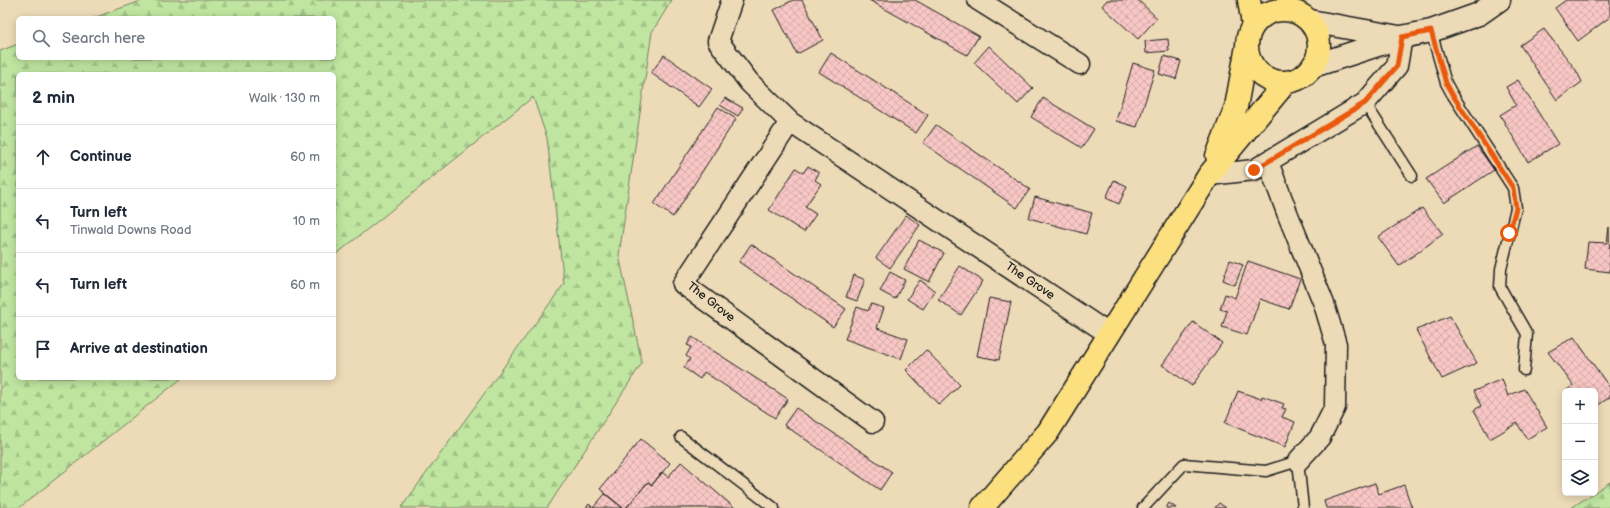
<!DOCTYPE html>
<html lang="en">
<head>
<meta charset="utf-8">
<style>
	:root { --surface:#fff; --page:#f2f2f3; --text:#1f2937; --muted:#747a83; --line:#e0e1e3 }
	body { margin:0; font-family:"Balsamiq Sans",sans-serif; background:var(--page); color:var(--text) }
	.controls { position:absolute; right:12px; bottom:12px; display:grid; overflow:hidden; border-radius:6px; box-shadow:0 2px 10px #0003 }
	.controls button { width:36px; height:36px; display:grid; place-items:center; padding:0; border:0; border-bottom:1px solid var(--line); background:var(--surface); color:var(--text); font:20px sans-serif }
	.stop { position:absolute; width:12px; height:12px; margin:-9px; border:3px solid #ea580c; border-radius:50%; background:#fff }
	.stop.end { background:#ea580c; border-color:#fff; box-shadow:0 1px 4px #0008 }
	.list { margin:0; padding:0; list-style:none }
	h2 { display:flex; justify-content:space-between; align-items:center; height:52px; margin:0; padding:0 16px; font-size:17px }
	h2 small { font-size:13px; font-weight:400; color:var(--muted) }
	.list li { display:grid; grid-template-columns:26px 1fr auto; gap:12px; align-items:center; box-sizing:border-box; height:64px; padding:0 16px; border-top:1px solid var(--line) }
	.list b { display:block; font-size:15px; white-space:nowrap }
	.list p { margin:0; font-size:13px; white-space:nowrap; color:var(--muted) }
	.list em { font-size:13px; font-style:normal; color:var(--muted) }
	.icon { flex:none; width:22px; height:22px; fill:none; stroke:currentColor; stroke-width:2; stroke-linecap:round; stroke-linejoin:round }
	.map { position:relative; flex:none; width:1610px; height:508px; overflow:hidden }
	.search { position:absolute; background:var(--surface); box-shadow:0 2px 10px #0003; left:16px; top:16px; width:320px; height:44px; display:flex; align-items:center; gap:10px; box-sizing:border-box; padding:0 14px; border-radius:6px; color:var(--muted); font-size:15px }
	.panel { position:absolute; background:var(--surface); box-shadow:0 2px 10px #0003; left:16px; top:72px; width:320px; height:308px; border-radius:6px }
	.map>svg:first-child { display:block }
</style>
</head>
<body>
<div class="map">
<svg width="1610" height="508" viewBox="0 0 1610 508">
	<defs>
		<pattern id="forest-firs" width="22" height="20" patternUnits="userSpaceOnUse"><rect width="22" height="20" fill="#bfe5a0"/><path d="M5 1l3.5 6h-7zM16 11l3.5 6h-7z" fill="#a4c489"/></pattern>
		<pattern id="building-cross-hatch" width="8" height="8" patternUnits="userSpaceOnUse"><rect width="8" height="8" fill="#f8c7c5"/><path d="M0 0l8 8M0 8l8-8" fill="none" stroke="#d4aaa9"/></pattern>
	</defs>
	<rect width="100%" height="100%" fill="#eddbb8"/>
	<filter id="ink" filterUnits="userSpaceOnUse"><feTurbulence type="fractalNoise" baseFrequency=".025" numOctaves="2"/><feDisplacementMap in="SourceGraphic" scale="8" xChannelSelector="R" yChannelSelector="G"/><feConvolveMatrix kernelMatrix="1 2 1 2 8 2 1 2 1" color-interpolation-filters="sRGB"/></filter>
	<g filter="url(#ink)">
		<path fill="url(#forest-firs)" stroke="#6e805e" d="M144,0H672L652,32L619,255L642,363L547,508H401L564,284L547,138L533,97L334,256V74H18V378H182L19,508H0V51L18,44V58H334V18H93Z
			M1610,482V508H1571Z"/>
		<path fill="url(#building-cross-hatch)" stroke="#1c1c1c" d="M793,0H802L823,40L797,54L774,10Z
			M869,0H915L979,36L967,55Z
			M1107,0H1138L1157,18L1138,39L1102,6Z
			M1566,0H1610V17L1578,41L1555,8Z
			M1544,29L1576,70L1582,82L1557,100L1520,45Z
			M1168,39L1169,51L1146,53L1145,41Z
			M989,46L1033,88L1018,104L974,63Z
			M831,53L928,115L916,133L819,72Z
			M664,55L712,89L699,107L651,73Z
			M1164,56L1181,61L1176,79L1159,74Z
			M1133,63L1155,70L1137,127L1116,121Z
			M1518,80L1558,144L1528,162L1500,115L1516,105L1506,87Z
			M725,98L743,108L738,116L720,105Z
			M1043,98L1094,129L1082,148L1031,117Z
			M718,107L736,119L673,217L654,204Z
			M936,125L1030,189L1017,208L923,143Z
			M1477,146L1494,170L1444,203L1426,179Z
			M808,166L819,173L815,180L821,184L805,207L816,214L804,232L769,210L796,168L803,173Z
			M1114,180L1127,186L1119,204L1106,198Z
			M1035,197L1092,213L1086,234L1029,218Z
			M1422,208L1443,234L1399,266L1378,237Z
			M906,215L920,225L890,268L876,258Z
			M1609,227L1610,272L1585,269L1588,242L1607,243Z
			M919,240L944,253L929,282L904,269Z
			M751,244L846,309L833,327L739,262Z
			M1230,260L1243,265L1235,285L1223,280Z
			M1248,261L1300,279L1289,309L1260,299L1247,335L1222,327L1227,311L1220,309L1225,294L1235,298Z
			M960,266L983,281L961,315L938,300Z
			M890,272L905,280L895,299L880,291Z
			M854,275L865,280L857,301L846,297Z
			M920,280L935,291L923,309L907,299Z
			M989,298L1011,302L999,360L977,356Z
			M871,304L884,308L877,328L908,339L901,359L845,339L857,307L868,311Z
			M1450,316L1477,363L1442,379L1416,330Z
			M1193,322L1222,343L1192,386L1162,365Z
			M692,337L788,399L775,418L704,372L700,379L684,368L690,359L686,356L691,347L687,345Z
			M1574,337L1610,388V397L1595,407V391H1566L1573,385L1548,352Z
			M926,350L960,385L939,405L906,370Z
			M1502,379L1508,396L1524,389L1547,427L1527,439L1517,423L1490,439L1474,410L1481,406L1474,391Z
			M1238,391L1261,399L1262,396L1284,404L1282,408L1286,409L1282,417L1295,422L1285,447L1225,423Z
			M796,408L892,472L880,490L784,425Z
			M641,439L670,463L652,485L648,482L626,508H623L600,489Z
			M681,462L735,508H626L648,482L652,485L662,472L668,477Z
			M1375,483L1379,494L1404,485L1412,508H1326L1324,501Z
			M605,494L623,508H586L589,504L593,508Z
			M1169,503L1176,508H1166Z
			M1219,503L1226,508H1215Z"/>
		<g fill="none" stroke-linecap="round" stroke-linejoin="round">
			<g stroke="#1c1c1c" stroke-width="13">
				<path id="lane" d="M1431,31L1446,83L1452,94L1513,188L1516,208L1501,269L1500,287L1527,334L1524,370
					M1365,103L1412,176
					M681,437L774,508
					M1143,508L1184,464L1266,471L1298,461L1303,508"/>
			</g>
			<g stroke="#1c1c1c" stroke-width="23">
				<path id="street" d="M732,0L718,41L749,82L790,122L1109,334
					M978,0L1080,64
					M790,122L683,284L873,422
					M1268,162L1288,215L1324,304L1336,344L1335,407L1320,437L1298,461
					M1209,175L1254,170L1365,103L1397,66L1402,37"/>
			</g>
			<g stroke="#1c1c1c" stroke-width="25">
				<path id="secondary" d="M1310,21L1399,37
					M1313,66L1402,37L1431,31L1479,14L1499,0"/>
			</g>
			<g stroke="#1c1c1c" stroke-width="25">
				<path id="highway" d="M1249,0L1253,25
					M1247 46a36 36 0 1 1 72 0a36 36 0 1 1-72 0Z
					M1217,156L1236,107L1247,46
					M982,508L1048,432L1209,175L1286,82"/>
			</g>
			<use href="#lane" stroke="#eddbb8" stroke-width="10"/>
			<use href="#street" stroke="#eddbb8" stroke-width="20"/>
			<use href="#secondary" stroke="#eddbb8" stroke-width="22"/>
			<use href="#highway" stroke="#fce080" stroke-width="22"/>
		</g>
	</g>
	<g fill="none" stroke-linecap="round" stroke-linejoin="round" filter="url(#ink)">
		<path stroke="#ea580c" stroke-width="5" d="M1254,170L1365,103L1397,66L1402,37L1431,31L1446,83L1452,94L1513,188L1516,208L1509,233"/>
	</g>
	<g text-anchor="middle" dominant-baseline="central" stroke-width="4" stroke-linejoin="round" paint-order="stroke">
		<g font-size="12" fill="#1c1c1c" stroke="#eddbb8">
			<text transform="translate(1030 281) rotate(34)">The Grove</text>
			<text transform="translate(711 302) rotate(38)">The Grove</text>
		</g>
	</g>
</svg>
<div class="controls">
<button>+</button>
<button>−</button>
<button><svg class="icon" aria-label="layers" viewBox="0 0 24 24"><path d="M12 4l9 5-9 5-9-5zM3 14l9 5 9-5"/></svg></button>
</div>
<div class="stop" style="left:1509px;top:233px"></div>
<div class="stop end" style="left:1254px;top:170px"></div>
<div class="search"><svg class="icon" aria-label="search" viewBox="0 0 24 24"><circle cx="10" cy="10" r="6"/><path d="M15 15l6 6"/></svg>Search here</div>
<section class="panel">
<h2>2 min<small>Walk · 130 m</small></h2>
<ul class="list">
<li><svg class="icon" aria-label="ahead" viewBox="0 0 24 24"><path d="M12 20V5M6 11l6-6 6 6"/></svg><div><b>Continue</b></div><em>60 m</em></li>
<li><svg class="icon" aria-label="left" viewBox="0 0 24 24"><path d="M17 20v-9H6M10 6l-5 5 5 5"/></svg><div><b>Turn left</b><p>Tinwald Downs Road</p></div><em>10 m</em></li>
<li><svg class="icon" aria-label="left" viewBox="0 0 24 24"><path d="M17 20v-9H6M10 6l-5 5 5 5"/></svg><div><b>Turn left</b></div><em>60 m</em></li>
<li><svg class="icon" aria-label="arrive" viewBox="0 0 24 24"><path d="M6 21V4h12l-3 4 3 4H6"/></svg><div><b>Arrive at destination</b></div></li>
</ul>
</section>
</div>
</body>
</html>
